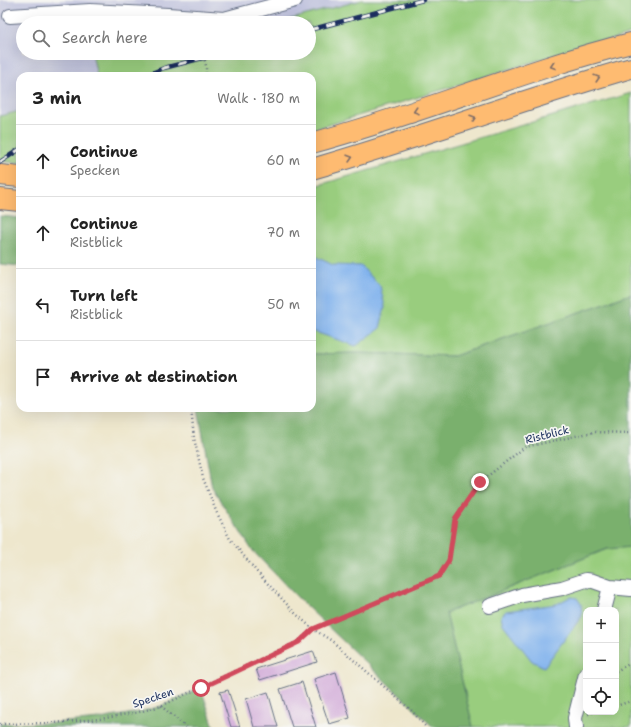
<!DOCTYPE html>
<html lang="en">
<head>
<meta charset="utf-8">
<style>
	:root { --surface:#fff; --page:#f2f2f2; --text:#222; --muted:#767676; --line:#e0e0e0 }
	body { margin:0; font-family:"Shantell Sans",sans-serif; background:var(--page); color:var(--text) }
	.controls { position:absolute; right:12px; bottom:12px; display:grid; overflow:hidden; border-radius:8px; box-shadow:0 4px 16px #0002 }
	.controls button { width:36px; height:36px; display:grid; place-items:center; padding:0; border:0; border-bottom:1px solid var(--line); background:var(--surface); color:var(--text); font:20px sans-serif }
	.stop { position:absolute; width:12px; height:12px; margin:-9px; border:3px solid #d1495b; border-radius:50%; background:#fff }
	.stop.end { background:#d1495b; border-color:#fff; box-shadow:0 1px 4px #0008 }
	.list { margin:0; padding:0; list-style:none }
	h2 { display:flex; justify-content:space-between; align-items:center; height:52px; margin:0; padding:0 16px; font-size:17px }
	h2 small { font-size:13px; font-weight:400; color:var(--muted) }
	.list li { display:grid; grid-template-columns:26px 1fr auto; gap:12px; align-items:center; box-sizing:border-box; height:72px; padding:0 16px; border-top:1px solid var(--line) }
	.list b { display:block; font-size:15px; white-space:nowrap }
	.list p { margin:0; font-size:13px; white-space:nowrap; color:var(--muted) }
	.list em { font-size:13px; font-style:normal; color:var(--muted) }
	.icon { flex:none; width:22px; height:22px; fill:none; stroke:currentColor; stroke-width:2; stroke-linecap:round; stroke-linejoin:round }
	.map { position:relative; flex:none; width:631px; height:727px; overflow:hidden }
	.search { position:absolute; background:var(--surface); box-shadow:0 4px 16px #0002; left:16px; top:16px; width:300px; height:44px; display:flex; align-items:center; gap:10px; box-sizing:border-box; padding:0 14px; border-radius:22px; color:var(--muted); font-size:15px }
	.panel { position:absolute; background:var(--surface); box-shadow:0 4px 16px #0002; left:16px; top:72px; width:300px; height:340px; border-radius:12px }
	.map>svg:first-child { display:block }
</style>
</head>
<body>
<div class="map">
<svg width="631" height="727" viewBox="0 0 631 727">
	<rect width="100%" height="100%" fill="#f6f6f2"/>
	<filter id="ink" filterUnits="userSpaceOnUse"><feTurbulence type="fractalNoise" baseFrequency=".025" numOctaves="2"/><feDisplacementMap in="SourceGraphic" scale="8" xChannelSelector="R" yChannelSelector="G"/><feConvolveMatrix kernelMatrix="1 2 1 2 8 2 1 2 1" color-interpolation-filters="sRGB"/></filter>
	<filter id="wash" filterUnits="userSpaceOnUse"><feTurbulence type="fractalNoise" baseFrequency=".012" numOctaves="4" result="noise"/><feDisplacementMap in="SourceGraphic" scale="16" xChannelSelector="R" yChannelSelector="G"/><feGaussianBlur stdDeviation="0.9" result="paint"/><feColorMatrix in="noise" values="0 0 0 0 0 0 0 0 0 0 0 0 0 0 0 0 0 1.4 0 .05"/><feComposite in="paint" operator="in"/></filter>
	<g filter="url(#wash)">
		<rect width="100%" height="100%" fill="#eee7cd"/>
		<path fill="#c0c2dd" d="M0,0H362L277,23H23V53H92L97,76H20V111L0,116Z"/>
		<path fill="#99cd7e" stroke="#5a7e6e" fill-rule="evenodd" d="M362,0H631V34L558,54L312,130V76H97L92,53H309V23H277Z
			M631,93V294L454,356L357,353L312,354V187Z
			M20,111V163L0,161V116Z
			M631,547V727H473L446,613L607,549ZM586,610H616V712H586Z"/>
		<path fill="#7ab06d" stroke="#4a7066" d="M0,216L20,218V266L0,264Z
			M631,294V547L607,549L446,613L473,727H433L299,599L252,550L212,488L198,408H312V354L357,353L454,356Z
			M201,688L214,727H0V724L53,723L100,719L139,712L161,706Z"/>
		<path fill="#81b2ed" stroke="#4e70a6" d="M312,255L333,265L361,266L380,286L385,307L380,328L356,346L312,331Z
			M570,597L577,598L581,604L582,616L544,667L532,661L503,624L501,616L506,611L557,604Z"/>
		<g id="blocks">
			<path fill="#cea2d6" d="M313,651L317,662L260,680L256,669Z
				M336,672L350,718L329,724L314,679Z
				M302,682L316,727H292L280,689Z
				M228,690L240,727H231L220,692Z
				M268,692L278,727H254L246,699Z"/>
		</g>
	</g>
	<g filter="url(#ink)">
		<use href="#blocks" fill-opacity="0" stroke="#656f85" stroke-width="1"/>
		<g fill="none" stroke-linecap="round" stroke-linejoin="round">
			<g stroke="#656f85" stroke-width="16">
				<path id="minor" d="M10,16L90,11L168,15L224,19L295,0
					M490,606L522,595L562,588L586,580L593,581L610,587
					M604,610L610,587L631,589
					M576,727L575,718L586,674"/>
			</g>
			<g stroke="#656f85" stroke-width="22">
				<path id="highway" d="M312,143C420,114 523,70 631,43
					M312,169C419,138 524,99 631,68
					M0,175L20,177
					M0,199L20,201"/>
			</g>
			<path stroke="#656f85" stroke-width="2.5" stroke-dasharray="1 3" stroke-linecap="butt" d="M203,76L206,73V66L203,53
				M191,408L194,438L203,478L216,511L230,539L257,572L295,613L313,629L332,641L412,711L426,727
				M616,671L631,663
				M161,706L186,727
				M616,706L631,701
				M588,714L595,712
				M0,724L53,723L100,719L139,712L161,706L299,641L313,629L439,576L449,560L455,519L480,482L525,447L594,432L631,433"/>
			<use href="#minor" stroke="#fff" stroke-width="14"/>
			<use href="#highway" stroke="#febb71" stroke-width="20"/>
			<g stroke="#1b2f5e" stroke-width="4.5">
				<path id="rail" d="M309,30L423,0
					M144,76L164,68L222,53
					M0,162L20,149"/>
			</g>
			<use href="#rail" stroke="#f6f6f2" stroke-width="3" stroke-dasharray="9" stroke-linecap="butt"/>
		</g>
		<defs><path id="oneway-chevron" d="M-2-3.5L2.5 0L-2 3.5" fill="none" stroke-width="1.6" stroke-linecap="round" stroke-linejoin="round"/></defs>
		<g stroke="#816e67">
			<use href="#oneway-chevron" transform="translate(553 66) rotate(162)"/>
			<use href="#oneway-chevron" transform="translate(597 78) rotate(-17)"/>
			<use href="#oneway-chevron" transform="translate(416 111) rotate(162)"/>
			<use href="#oneway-chevron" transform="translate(473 118) rotate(-18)"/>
			<use href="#oneway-chevron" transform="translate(350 158) rotate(-16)"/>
		</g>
	</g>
	<g fill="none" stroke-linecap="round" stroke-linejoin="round" filter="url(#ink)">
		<path stroke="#d1495b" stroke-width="5" d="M201,688L299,642L313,629L439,576L449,560L455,519L480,482"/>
	</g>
	<g text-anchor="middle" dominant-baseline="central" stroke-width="3.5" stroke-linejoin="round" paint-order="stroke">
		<g font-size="11" fill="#1b2f5e" stroke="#f6f6f2">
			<text transform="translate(547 435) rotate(-14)">Ristblick</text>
			<text transform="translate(153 698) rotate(-18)">Specken</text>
		</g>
	</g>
</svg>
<div class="controls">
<button>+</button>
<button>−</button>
<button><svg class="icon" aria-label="locate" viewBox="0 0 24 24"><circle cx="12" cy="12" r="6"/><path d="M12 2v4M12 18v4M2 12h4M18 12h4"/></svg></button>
</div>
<div class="stop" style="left:201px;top:688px"></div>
<div class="stop end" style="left:480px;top:482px"></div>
<div class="search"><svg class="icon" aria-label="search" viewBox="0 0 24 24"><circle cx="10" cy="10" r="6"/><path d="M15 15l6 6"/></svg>Search here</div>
<section class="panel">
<h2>3 min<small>Walk · 180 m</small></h2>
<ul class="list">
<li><svg class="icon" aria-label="ahead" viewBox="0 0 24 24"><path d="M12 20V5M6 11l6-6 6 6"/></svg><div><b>Continue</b><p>Specken</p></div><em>60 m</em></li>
<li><svg class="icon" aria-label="ahead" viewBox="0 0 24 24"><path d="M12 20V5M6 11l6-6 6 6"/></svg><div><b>Continue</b><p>Ristblick</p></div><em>70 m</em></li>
<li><svg class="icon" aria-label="left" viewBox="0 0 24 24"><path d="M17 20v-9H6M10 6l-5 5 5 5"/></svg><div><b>Turn left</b><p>Ristblick</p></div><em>50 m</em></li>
<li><svg class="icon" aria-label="arrive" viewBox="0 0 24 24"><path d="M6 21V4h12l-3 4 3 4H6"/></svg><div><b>Arrive at destination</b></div></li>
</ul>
</section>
</div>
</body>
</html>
